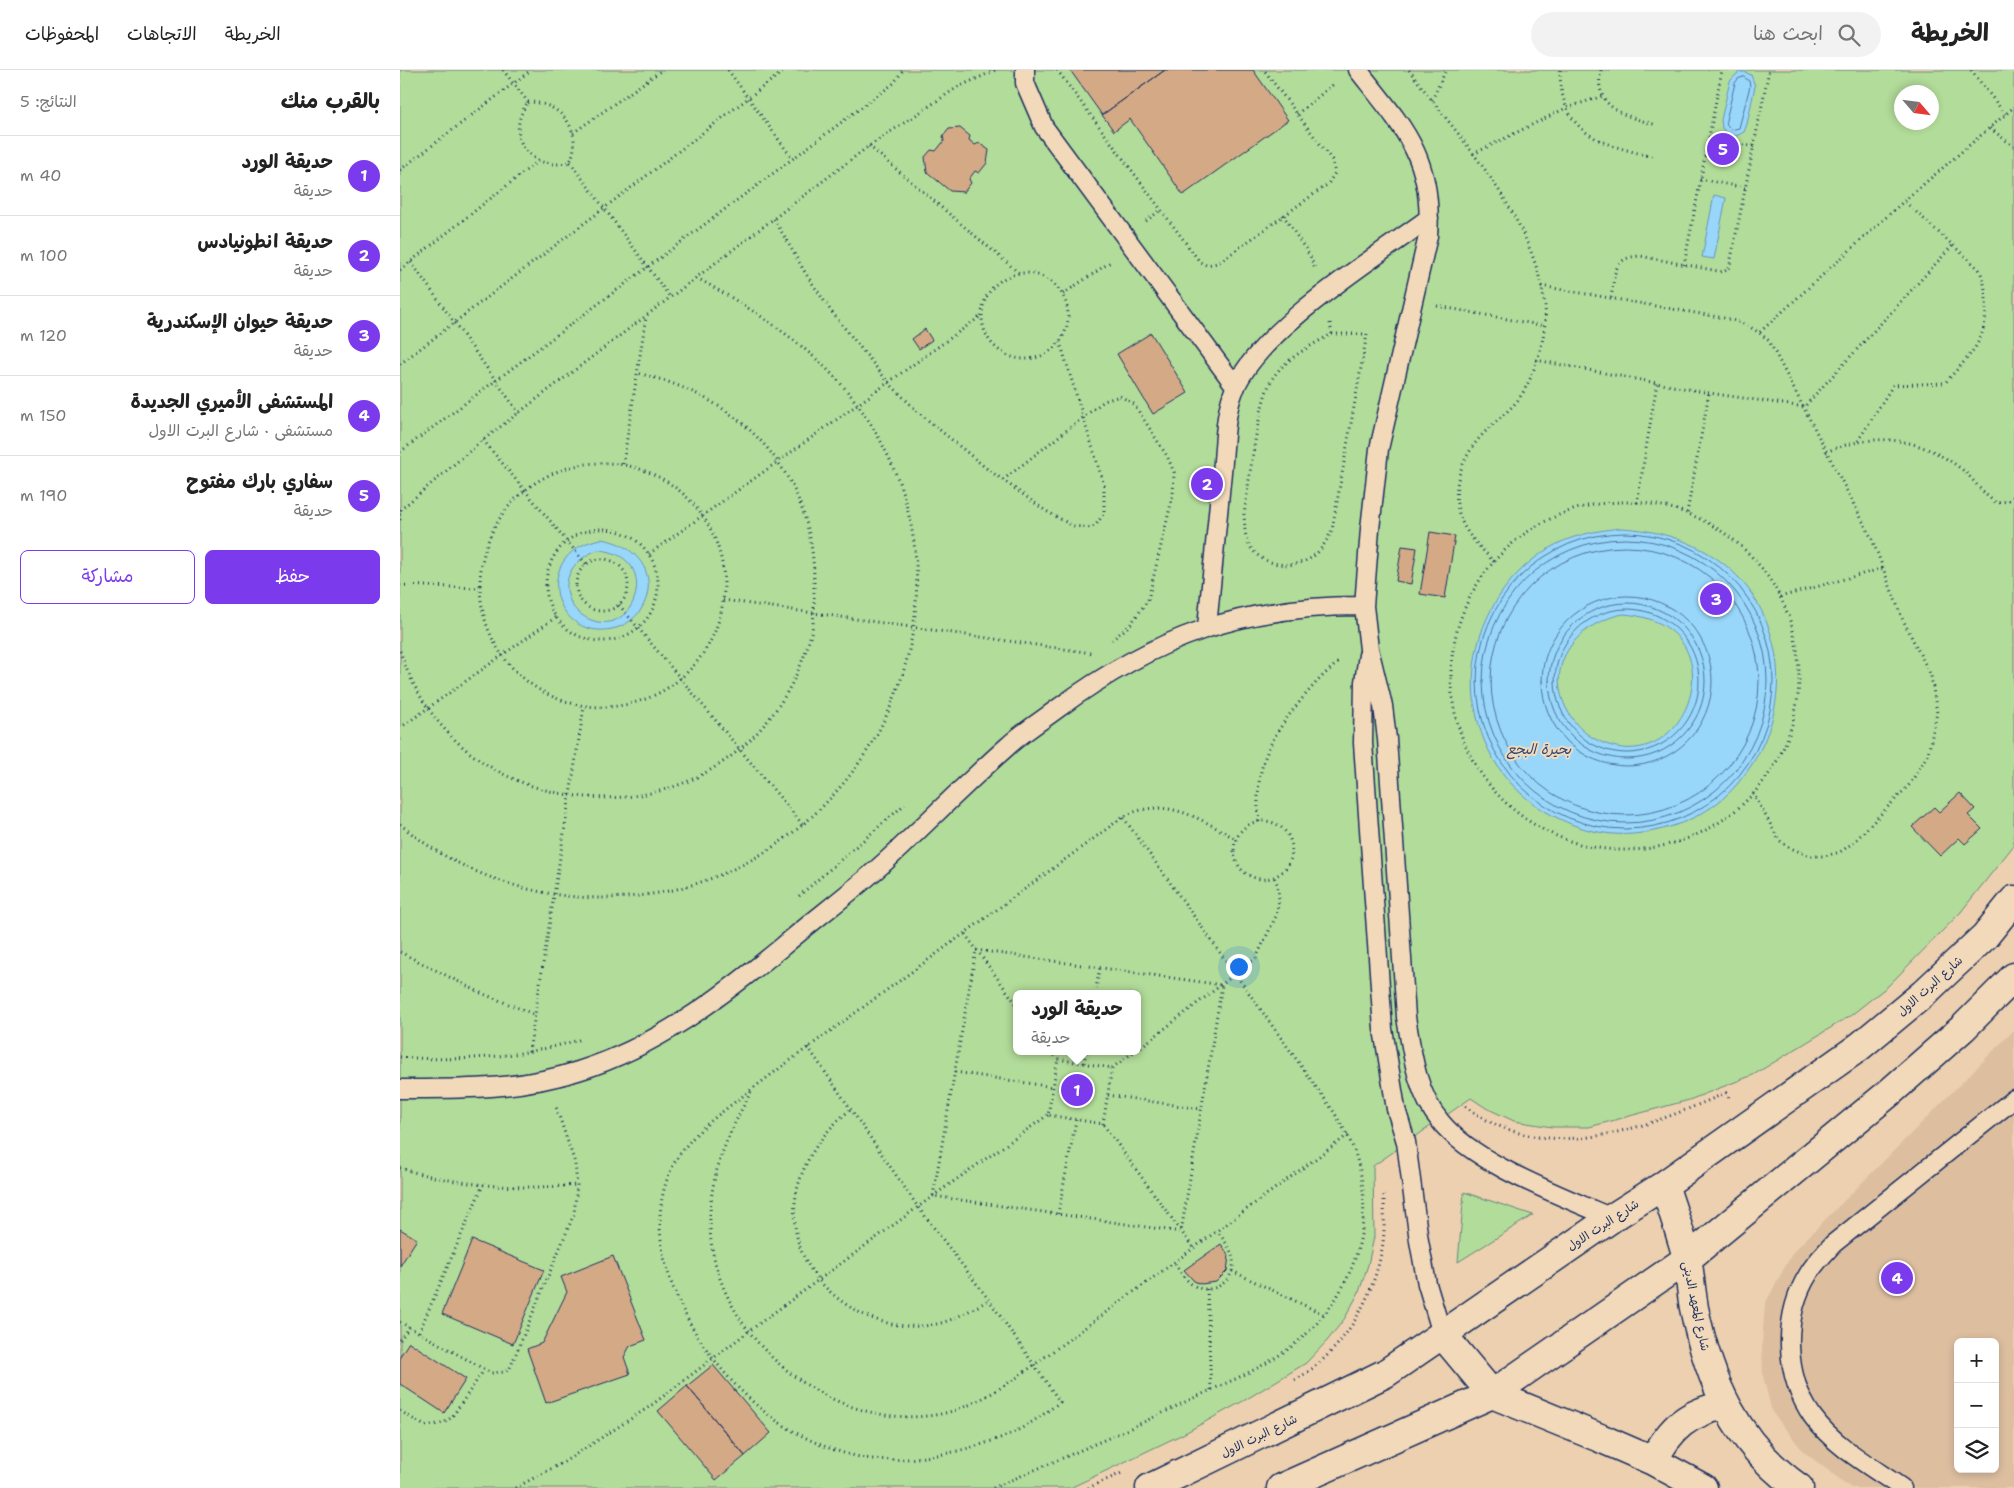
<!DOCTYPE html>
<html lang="ar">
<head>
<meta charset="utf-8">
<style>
	:root { --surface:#fff; --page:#f2f2f2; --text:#222; --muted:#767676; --line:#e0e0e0; --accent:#7c3aed }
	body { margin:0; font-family:"Shantell Sans","Playpen Sans Arabic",sans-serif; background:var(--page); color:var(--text); direction:rtl }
	.controls { position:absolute; right:15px; bottom:15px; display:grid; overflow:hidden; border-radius:8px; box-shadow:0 2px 8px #0003 }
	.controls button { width:45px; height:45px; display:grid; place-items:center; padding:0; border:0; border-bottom:1px solid var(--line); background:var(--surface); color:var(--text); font:25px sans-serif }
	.compass { position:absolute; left:1494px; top:15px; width:45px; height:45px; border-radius:50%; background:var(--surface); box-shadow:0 2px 8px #0003; rotate:118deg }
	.you { position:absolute; left:838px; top:896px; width:18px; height:18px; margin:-12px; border:4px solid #fff; border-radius:50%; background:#1a73e8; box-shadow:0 0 0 8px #1a73e833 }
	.badge { display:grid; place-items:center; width:32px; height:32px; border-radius:50%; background:var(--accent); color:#fff; font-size:16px; font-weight:700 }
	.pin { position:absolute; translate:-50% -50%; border:2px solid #fff; box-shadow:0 1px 5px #0006 }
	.popup { position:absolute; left:613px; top:920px; width:128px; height:65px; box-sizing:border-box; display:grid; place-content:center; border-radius:8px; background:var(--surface); filter:drop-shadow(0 1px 4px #0005); font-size:16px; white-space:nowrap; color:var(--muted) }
	.popup b { font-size:19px; color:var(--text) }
	.popup::after { content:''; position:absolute; left:50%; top:100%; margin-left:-10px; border:10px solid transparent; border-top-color:var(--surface) }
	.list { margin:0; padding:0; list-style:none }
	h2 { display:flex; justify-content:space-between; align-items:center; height:65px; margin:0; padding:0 20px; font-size:21px }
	h2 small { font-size:16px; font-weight:400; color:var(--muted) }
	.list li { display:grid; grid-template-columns:32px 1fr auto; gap:15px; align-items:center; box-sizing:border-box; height:80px; padding:0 20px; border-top:1px solid var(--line) }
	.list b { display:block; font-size:19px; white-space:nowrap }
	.list p { margin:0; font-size:16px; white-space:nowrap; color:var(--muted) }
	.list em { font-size:16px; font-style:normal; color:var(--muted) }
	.actions { display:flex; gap:10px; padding:15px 20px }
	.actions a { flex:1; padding:11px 0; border:1px solid var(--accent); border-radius:8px; text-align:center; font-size:18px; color:var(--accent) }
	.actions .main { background:var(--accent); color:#fff }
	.icon { flex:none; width:28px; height:28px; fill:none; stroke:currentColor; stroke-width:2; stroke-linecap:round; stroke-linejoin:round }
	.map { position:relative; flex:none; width:1614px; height:1418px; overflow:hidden; direction:ltr }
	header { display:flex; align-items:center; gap:30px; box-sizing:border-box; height:70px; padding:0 25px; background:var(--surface); border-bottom:1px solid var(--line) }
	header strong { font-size:24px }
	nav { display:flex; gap:28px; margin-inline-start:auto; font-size:18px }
	.search { width:350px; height:45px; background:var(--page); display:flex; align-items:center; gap:12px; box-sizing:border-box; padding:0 18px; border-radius:28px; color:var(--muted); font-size:19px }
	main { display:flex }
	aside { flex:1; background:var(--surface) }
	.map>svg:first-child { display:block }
</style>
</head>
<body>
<header>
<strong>الخريطة</strong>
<div class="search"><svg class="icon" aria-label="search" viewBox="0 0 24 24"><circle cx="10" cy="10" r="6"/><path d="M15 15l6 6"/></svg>ابحث هنا</div>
<nav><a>الخريطة</a><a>الاتجاهات</a><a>المحفوظات</a></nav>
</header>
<main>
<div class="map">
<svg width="1614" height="1418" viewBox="0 0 1614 1418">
	<rect width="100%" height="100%" fill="#ecd0b0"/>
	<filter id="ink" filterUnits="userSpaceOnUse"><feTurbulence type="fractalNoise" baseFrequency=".02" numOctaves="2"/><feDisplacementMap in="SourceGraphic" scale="10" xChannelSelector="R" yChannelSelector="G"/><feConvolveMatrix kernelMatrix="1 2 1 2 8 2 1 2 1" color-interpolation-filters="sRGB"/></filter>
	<g filter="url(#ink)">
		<path fill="#ddbfa0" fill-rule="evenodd" d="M1614,960V1418H1451L1404,1382L1372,1342L1363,1306L1362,1273L1365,1234L1393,1182ZM1558,1272H1595V1399H1558Z"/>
		<path fill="#b2dc99" stroke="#66867c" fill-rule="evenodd" d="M0,0H1614V775L1560,843L1488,916L1450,946L1353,1005L1289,1030L1189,1057H1152L1114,1051L1086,1038L1071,1028L973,1096L974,1167L968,1195L959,1222L945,1248L927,1271L906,1293L845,1330L783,1364L670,1418H0ZM1502,22H1532V52H1502ZM617,924H737V981H617Z
			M1064,1122L1133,1145L1058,1192Z"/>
		<path fill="#99d7fa" stroke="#6794bc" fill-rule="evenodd" d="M1339,2H1345L1351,5L1355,16L1347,54L1344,62L1336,66L1328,65L1322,58L1321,50L1330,11Z
			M1314,125L1326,128L1314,189L1302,187Z
			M1221,458C1290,462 1350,495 1371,565C1387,617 1373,672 1338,713C1314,742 1279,758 1242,763C1214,767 1187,762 1162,750C1052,701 1044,553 1139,485C1163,467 1192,461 1221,458ZM1223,544C1340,552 1292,706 1206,674C1187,667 1175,656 1166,638C1144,592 1179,553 1223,544Z
			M201,469C237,474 262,507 240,541C233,550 223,557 212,559C152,571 130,482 201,469ZM198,480C262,484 237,568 191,550C182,546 175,541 171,533C159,508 175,488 198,480Z"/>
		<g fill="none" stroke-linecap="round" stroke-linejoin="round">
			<path stroke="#4d729c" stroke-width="1" d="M1344,7L1349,11L1350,16L1339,58L1331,60L1327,56L1326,50L1335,13L1338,9Z
				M1077 611a148 148 0 1 1 296 0a148 148 0 1 1-296 0Z
				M1083 611a142 142 0 1 1 284 0a142 142 0 1 1-284 0Z
				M1091 611a134 134 0 1 1 268 0a134 134 0 1 1-268 0Z
				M1142 611a85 85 0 1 1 170 0a85 85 0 1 1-170 0Z
				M1149 611a78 78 0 1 1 156 0a78 78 0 1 1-156 0Z
				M1155 611a72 72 0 1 1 144 0a72 72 0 1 1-144 0Z"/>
		</g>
		<path fill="#d4aa86" stroke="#1b2f5e" d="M670,0H765L702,45Z
			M765,0H853L888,50L783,125L730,49L714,61L702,45Z
			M560,58L570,66L569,70L575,75L579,73L589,80L587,93L579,103L575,101L569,109L571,113L564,122L550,121L527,102L525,87L531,80L536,81L544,71L543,66L549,59Z
			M525,259L532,270L519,279L512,269Z
			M751,263L788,323L753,344L717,284Z
			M1030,462L1055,466L1045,528L1020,524Z
			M1002,476L1017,478L1011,514L996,511Z
			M1560,723L1575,739L1568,745L1582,759L1565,774L1559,768L1540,786L1512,757L1534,737L1539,742Z
			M0,1159L17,1169L0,1196Z
			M72,1170L144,1200L113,1274L42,1244Z
			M821,1174L829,1186L827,1201L816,1212L801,1214L794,1211L784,1200Z
			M213,1186L246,1270L230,1276L224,1287L230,1304L146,1333L127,1279L142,1273L167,1222L161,1207Z
			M9,1272L66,1309L44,1343L0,1314V1286Z
			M313,1295L371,1363L345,1386L287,1316Z
			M287,1316L345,1386L316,1410L258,1341Z"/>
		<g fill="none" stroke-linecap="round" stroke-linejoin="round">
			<g stroke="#1b2f5e" stroke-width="21">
				<path id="lane" d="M625,0V13L644,57L836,317
					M958,0C1003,57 1034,88 1028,166L979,379L970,459L964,536L969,579L983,636L987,669L1006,947C1012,982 1016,1022 1040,1051C1074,1094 1162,1126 1212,1148
					M807,557C812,505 817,454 822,402C825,375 824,341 836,316C864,256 975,188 1029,148
					M968,585L964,612L963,673L983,959L996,1039L1006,1072L1019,1171L1027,1214L1042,1264
					M0,1019C62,1019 118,1020 178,1001C256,977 320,928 382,877C416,848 453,821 486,791C527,753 566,713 608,676C623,662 641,651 657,639C755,567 842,535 964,536
					M1502,1418C1472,1397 1435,1377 1413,1347C1384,1306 1382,1246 1409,1203C1415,1193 1425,1183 1433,1174L1614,1029"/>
			</g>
			<g stroke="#1b2f5e" stroke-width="31">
				<path id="secondary" d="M1264,1115C1272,1139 1281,1164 1287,1188C1290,1205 1291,1221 1294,1238C1309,1311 1336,1374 1399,1418
					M1042,1264L1092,1324L1200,1368L1253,1391L1303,1418
					M1253,1391C1271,1357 1287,1343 1325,1335
					M750,1418L986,1303L1212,1148L1264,1115L1459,977L1523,924L1585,866L1614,830
					M881,1418L1092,1324L1287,1189L1489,1023L1563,958L1614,907"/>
			</g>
			<path stroke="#1b2f5e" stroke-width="3" stroke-dasharray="1 4" stroke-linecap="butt" d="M103,0L128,32
				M328,0L392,88
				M657,0L800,192L806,195L818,193L928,114L935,103L932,90L864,0
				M1009,0C1062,72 1134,145 1145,237C1148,263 1134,309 1118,330C1108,342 1097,350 1086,361C1058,388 1045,431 1069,464C1076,474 1086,483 1094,492
				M1160,0C1160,65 1201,74 1254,87
				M1201,0C1192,39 1228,47 1257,55
				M1571,0L1605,44
				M1032,30L1046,0
				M128,32C161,32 184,61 170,92C130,103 103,66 128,32Z
				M897,44L935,13
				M1590,58L1614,77
				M173,63L262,0
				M1309,67L1354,77
				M469,76L619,203
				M1073,84L1166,38L1203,26
				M170,92L270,227
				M0,100L131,0
				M1300,109L1345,118
				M883,145L910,186L915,199
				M374,149L406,204L431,241L488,312L518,342L586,398L646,441L673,456L691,458L696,455L704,443V415L660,272
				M746,151L761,140
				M11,192L119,343
				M1284,195L1322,0
				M0,200L138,91
				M582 246a43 43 0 1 1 86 0a43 43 0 1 1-86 0Z
				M1141,216L1324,248C1342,252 1355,258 1369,271L1472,469L1502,548L1531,606L1537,643L1528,684L1510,714L1453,773L1440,782L1425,786H1410L1388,777L1379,770L1353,723
				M663,224L712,191
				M1211,228C1215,205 1212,187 1240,186L1323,202L1329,199L1369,0
				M1037,236L1145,256
				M930,253L932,264
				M1360,262L1504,131L1614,37
				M932,264H967L932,460C928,468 924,476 917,483C899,501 862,498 849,475C844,466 845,454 844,444C849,415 858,327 874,306C887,288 913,274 932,264Z
				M1136,290L1309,323L1404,337L1553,175
				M0,294L385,0
				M83,370L186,494
				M1458,371L1493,315L1545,313C1571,283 1588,272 1586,229C1585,218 1584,209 1579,199L1504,131
				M0,382L494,13L503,0
				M1426,382C1476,361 1521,367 1564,401C1575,411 1584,426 1597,433L1608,431L1614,426
				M80 515a122 122 0 1 1 244 0a122 122 0 1 1-244 0Z
				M223,394L246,247
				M603,410L704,331L720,326L734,334L767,386L774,402L773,425L748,530L730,555L712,570
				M1051 606a174 174 0 1 1 348 0a174 174 0 1 1-348 0Z
				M1237,433L1257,313
				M0,440L83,370L469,76L558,17L596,0
				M1287,443L1309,323
				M0,450L1,439
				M146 515a56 56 0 1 1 112 0a56 56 0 1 1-112 0Z
				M249,484L581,246
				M176 515a26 26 0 1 1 52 0a26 26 0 1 1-52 0Z
				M0,515L79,518
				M1380,527L1484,498
				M323,530L692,583
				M219,535L403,755
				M0,581C21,646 69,696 135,717C259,755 377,690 411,564C415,549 414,530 414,514C415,403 342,327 237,303
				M0,658L156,547
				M834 780a29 29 0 1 1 58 0a29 29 0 1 1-58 0Z
				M859,752C854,702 866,673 897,635C910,619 923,604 940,591
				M0,754C46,794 107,819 167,826C433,855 616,554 458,335C418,280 355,240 297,208
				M399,826L505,734
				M565,864L617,935
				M576,880L822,915L781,1162L533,1126Z
				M0,882L81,923L136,945
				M695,924L700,897
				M408,977L518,1137L589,1230L660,1332C644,1344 628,1356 610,1364C571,1381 502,1396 460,1387C431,1381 405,1369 380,1353C306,1304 225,1178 276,1090C292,1064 315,1047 339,1029C370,1005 402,982 433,959C530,889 626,818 723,747C764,725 799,748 836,769
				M737,980L856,888L876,846L879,830L878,816L874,807
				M652,981L657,989
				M129,982L184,637
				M0,987C62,992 122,987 182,969
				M684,993L686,981
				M712,998L735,981
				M555,1002L653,1017
				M351,1022C328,1064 309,1104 310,1154C311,1260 421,1357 527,1346C562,1343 590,1325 619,1306L948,1065
				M708,1025L801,1039
				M1065,1036C1147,1098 1242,1059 1326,1023L1331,1031
				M450,1040C382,1094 370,1186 450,1237C476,1254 510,1261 541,1253C558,1248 574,1238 589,1230
				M703,1054L712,998L658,989L648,1045L703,1054L794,1179
				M0,1098C58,1116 117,1120 177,1115
				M658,1144L676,1050
				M775,1194C780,1201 785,1210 793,1215C811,1227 836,1211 833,1190C832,1180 824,1170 818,1162
				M832,1201L925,1245
				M807,1219L811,1320
				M0,1252L91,1303L105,1302L110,1298L174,1144L177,1115L175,1093L155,1034
				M19,1262L83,1115
				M0,1270L9,1257
				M895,1310C943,1283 975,1227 983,1173C985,1156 984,1139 984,1123
				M0,1341L25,1356L44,1353L52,1347L84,1300
				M115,1418L164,1392L249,1337L349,1261L533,1126L648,1045
				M593,1418C657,1390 721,1364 783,1333C816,1317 851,1304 881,1284C946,1241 980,1161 956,1086C951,1070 942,1056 934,1042L723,747
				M688,1418L724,1402"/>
			<use href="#lane" stroke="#f2d9ba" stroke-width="18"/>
			<use href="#secondary" stroke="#f2d9ba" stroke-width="28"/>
		</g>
	</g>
	<g text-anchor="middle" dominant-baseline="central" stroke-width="4" stroke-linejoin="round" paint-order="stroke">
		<g font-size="12" fill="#1b2f5e" stroke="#f2d9ba">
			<text transform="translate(1530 916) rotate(-42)">شارع البرت الاول</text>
			<text transform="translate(1203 1155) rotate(-33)">شارع البرت الاول</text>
			<text transform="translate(1296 1236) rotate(78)">شارع المعهد الدينى</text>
			<text transform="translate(859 1366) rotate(-26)">شارع البرت الاول</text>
		</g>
		<g font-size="14" font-style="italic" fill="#2e4875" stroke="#f2d9ba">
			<text x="1139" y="679">بحيرة البجع</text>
		</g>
	</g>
</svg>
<div class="controls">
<button>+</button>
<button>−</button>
<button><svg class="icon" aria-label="layers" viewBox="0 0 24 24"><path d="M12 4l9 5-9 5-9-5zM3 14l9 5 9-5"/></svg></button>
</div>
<svg class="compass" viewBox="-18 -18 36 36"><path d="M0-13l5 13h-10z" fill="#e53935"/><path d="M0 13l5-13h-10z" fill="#767676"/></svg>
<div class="you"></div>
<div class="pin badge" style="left:677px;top:1020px">1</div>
<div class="popup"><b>حديقة الورد</b>حديقة</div>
<div class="pin badge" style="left:807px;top:414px">2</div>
<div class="pin badge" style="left:1316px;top:529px">3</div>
<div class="pin badge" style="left:1497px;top:1208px">4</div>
<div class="pin badge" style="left:1323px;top:79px">5</div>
</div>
<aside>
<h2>بالقرب منك<small>النتائج: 5</small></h2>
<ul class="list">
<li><span class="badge">1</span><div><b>حديقة الورد</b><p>حديقة</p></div><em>40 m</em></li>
<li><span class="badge">2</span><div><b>حديقة انطونيادس</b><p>حديقة</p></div><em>100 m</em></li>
<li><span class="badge">3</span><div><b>حديقة حيوان الإسكندرية</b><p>حديقة</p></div><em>120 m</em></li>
<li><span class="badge">4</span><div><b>المستشفى الأميري الجديدة</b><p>مستشفى · شارع البرت الاول</p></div><em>150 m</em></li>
<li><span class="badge">5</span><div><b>سفاري بارك مفتوح</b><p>حديقة</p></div><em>190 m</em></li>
</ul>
<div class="actions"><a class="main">حفظ</a><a>مشاركة</a></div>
</aside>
</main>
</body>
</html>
